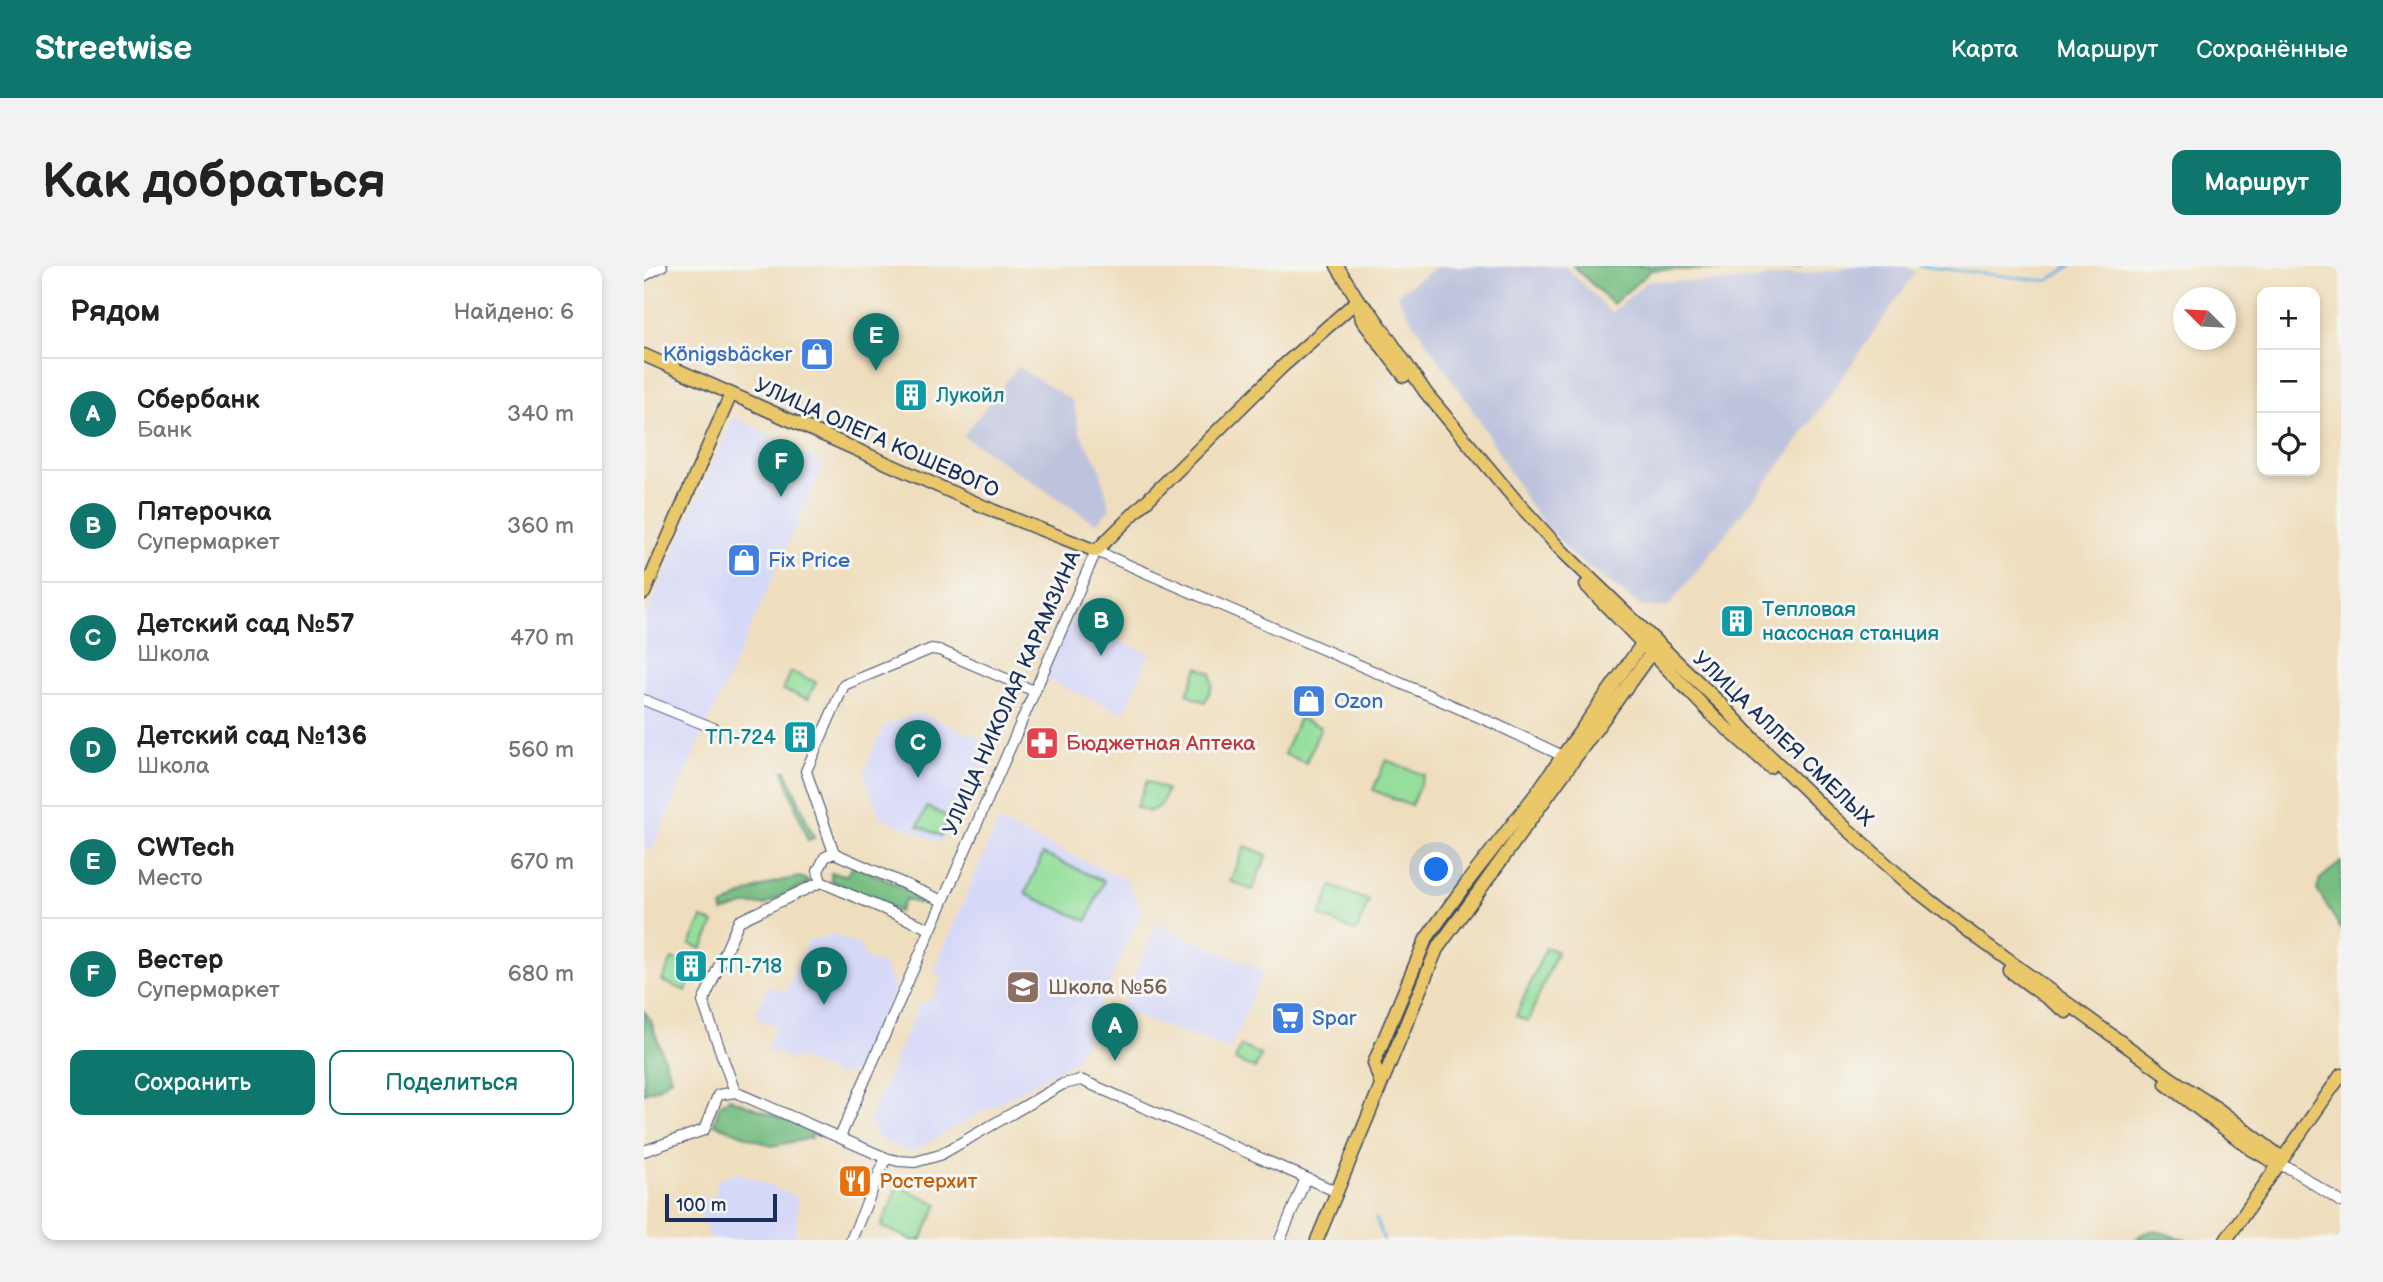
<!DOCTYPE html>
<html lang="ru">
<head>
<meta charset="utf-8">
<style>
	:root { --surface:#fff; --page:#f2f2f2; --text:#222; --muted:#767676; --line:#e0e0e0; --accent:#0f766e }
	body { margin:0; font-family:"Balsamiq Sans",sans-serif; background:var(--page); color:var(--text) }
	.controls { position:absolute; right:21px; top:21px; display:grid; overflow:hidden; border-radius:14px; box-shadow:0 4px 10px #0003 }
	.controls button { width:63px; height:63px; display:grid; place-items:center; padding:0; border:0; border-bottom:2px solid var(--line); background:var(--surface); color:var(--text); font:35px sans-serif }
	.compass { position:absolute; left:1529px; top:21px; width:63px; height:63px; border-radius:50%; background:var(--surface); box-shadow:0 4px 10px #0003; rotate:294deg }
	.scale { position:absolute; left:21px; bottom:18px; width:112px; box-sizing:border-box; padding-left:7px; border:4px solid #1b2f5e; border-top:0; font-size:19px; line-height:24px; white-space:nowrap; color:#1b2f5e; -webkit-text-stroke:5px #f6f6f2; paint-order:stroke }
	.you { position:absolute; left:793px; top:604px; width:24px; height:24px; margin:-18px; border:5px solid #fff; border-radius:50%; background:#1a73e8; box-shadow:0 0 0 10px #1a73e833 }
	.badge { display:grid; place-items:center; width:46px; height:46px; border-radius:50%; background:var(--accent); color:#fff; font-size:23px; font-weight:700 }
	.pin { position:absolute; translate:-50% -58px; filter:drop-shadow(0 2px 4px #0008) }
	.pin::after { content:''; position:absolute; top:37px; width:24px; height:21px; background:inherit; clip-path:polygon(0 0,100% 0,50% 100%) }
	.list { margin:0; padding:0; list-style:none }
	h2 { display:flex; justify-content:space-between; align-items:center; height:91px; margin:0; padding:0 28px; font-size:30px }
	h2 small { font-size:23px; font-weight:400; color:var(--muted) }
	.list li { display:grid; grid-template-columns:46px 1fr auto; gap:21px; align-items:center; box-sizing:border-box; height:112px; padding:0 28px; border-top:2px solid var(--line) }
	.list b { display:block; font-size:26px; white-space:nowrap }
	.list p { margin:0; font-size:23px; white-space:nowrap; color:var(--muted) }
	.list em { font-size:23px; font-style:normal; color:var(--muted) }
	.actions { display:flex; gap:14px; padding:21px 28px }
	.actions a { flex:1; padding:16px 0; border:2px solid var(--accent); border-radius:14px; text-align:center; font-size:24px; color:var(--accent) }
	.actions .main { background:var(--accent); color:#fff }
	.icon { flex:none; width:38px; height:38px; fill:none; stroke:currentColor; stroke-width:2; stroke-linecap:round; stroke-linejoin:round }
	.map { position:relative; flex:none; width:1697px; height:974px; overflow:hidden; border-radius:14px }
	header { display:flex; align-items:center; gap:42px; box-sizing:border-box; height:98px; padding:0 35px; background:var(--accent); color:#fff }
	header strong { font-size:33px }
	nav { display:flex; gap:38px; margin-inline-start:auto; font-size:24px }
	.intro { display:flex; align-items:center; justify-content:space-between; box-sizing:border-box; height:168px; padding:0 42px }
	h1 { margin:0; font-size:49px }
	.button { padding:18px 32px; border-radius:14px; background:var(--accent); color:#fff; font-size:24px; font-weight:700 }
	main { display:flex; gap:42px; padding:0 42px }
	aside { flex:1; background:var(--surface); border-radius:14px; box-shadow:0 4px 10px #0003 }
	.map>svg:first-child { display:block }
</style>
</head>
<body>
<header>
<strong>Streetwise</strong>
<nav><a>Карта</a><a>Маршрут</a><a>Сохранённые</a></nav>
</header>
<div class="intro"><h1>Как добраться</h1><a class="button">Маршрут</a></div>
<main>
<aside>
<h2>Рядом<small>Найдено: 6</small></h2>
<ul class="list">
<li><span class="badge">A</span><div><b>Сбербанк</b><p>Банк</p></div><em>340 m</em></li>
<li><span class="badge">B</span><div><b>Пятерочка</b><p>Супермаркет</p></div><em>360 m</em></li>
<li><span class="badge">C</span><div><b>Детский сад №57</b><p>Школа</p></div><em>470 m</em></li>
<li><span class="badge">D</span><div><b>Детский сад №136</b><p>Школа</p></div><em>560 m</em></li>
<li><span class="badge">E</span><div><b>CWTech</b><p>Место</p></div><em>670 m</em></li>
<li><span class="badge">F</span><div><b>Вестер</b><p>Супермаркет</p></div><em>680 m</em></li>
</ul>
<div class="actions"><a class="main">Сохранить</a><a>Поделиться</a></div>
</aside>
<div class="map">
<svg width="1697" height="974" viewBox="0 0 1697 974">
	<rect width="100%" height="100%" fill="#f6f6f2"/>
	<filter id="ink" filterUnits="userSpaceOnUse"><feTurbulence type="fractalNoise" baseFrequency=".0143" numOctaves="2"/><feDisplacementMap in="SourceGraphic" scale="14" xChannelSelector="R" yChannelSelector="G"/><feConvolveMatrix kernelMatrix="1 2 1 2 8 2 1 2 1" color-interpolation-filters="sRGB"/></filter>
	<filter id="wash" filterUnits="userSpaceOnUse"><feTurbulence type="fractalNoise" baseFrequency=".00686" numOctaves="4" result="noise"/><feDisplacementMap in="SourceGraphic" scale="28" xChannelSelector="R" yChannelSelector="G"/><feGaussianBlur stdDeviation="1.57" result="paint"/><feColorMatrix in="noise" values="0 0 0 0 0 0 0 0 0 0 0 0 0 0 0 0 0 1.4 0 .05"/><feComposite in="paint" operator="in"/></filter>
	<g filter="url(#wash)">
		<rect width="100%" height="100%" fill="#efdebd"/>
		<path fill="#d6d8f8" d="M90,150L180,198L7,585L0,582V355Z
			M428,354L505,388L480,447L401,413Z
			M275,446L352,479L336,514L327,510L297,577L235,550L220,505L240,460Z
			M354,556L483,614L497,645L433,793L267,886L234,872L225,854L276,736L282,739L285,732L289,733L298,711L289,706Z
			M513,658L620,705L586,783L475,744Z
			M190,668L217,680L220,691L240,700L251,723L215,805L195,810L151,791L149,794L122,782L132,760L111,751L125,720L142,726L164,675Z
			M92,906L154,931L151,974H66L54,942L58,934L73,929V914Z"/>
		<path fill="#bec3dd" d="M794,0H921L967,47L1004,15L1081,16L1195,4L1205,0H1261L1272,6L1145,187L1024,341H998L928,289L884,237L837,157L762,45L753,28Z
			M374,101L429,135L436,167L455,199L466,243L452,258L319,170Z"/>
		<path fill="#95df9b" stroke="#58877c" stroke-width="2" d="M554,401L567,407L568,420L561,436L543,428Z
			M147,406L172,416L164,433L139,424Z
			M655,452L677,461L662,497L640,488Z
			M742,494L780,509L767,540L729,524Z
			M503,515L523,524L517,539L505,546L492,541Z
			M283,541L305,551L297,570L274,560Z
			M601,580L623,589L608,624L586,615Z
			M399,588L460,615L443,655L381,628Z
			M688,620L725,635L712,666L676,650Z
			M58,652L70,657L58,683L46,678Z
			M902,681L913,686L884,755L872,750Z
			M28,693L40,698L37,706L48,710L42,725L18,715Z
			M597,780L617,789L611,803L591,794Z
			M254,920L294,938L277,974H268L237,960Z"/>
		<path fill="#78be83" stroke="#4a7670" stroke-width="2" d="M929,0H1157L1086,4H1007L969,38Z
			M142,504L170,572L164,575L139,505Z
			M1697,596V663L1673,624L1676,613Z
			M210,599L280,631L277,638L261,633L255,646L187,615V607L203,609Z
			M156,611L166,616L121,639H100L79,646L78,641C103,625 127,615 156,611Z
			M0,745L6,753L27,812L14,822L0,827Z
			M85,832L167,864L168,872L128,880L70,858L75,840Z
			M1507,965H1512L1543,974H1492L1496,969Z"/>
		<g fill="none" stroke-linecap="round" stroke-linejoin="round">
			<path stroke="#6bb6e4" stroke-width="2.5" d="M1275,0L1403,15L1427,0
				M732,953L740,974"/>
		</g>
	</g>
	<g filter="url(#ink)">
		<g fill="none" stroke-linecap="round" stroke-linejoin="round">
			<g stroke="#3b496c" stroke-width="12">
				<path id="minor" d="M0,10L18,0
					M0,434L72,463
					M190,587L299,635
					M177,616L286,663
					M91,826L242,892L254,895L271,896L296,889L419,818L437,814L662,912L636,974
					M196,871L452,285L851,458L919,490
					M0,885L60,864L74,829L91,826L59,736L95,655L177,616L174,605L181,591L190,587L162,505L200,419L287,383L295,384L390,425
					M1633,898L1647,903L1697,936
					M662,912L693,926
					M207,974L242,892"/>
			</g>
			<g stroke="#3b496c" stroke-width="15">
				<path id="major" d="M693,0L714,34L728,48L782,127L874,237L917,284L1079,440L1124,488L1182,544L1268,621L1335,673L1528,813L1574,843L1638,892
					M714,35L718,54L760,110
					M0,89L350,245L452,285L639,100L714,34
					M942,319L1071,452L1126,501
					M0,327L87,128
					M1366,705L1422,746
					M737,818L730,797L782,673L821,619L891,529L1003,371
					M1522,818L1607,883L1633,898
					M673,974L793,683L1010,383
					M1582,974L1697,809"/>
			</g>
			<use href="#minor" stroke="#fff" stroke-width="10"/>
			<use href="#major" stroke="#eac769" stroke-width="12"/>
		</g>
	</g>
	<defs>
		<g id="shop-square" transform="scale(1.75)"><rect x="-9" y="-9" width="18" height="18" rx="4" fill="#3f7fe0" stroke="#f6f6f2"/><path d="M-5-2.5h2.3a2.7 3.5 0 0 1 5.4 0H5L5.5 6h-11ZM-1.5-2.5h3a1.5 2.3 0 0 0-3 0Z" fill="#fff"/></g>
		<g id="building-square" transform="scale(1.75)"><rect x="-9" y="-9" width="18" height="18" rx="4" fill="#0f9aa8" stroke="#f6f6f2"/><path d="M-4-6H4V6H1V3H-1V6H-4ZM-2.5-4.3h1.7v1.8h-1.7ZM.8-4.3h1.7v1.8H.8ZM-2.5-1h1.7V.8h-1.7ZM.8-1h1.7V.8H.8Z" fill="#fff"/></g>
		<g id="pharmacy-square" transform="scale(1.75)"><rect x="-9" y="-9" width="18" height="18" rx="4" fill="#e0444e" stroke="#f6f6f2"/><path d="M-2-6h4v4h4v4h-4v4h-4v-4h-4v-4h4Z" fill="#fff"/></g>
		<g id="school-square" transform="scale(1.75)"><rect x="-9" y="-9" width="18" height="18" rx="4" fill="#8d6e63" stroke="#f6f6f2"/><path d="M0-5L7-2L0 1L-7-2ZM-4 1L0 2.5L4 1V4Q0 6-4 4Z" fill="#fff"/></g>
		<g id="supermarket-square" transform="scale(1.75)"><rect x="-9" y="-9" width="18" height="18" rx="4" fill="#3f7fe0" stroke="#f6f6f2"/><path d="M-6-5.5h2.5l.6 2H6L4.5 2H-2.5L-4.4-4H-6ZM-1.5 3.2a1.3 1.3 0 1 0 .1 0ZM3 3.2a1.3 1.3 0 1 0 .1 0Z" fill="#fff"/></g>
		<g id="restaurant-square" transform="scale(1.75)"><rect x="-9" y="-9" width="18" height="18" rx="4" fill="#e8710a" stroke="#f6f6f2"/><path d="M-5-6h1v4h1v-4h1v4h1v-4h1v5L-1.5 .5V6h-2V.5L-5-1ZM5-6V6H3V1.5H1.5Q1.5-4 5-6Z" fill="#fff"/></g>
	</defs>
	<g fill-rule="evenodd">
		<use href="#shop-square" x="173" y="88"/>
		<use href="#building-square" x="267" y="129"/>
		<use href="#shop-square" x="100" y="294"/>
		<use href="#building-square" x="1093" y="355"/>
		<use href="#shop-square" x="665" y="435"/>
		<use href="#building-square" x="156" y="471"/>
		<use href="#pharmacy-square" x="398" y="477"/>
		<use href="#building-square" x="47" y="700"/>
		<use href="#school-square" x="379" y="721"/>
		<use href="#supermarket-square" x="644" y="752"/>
		<use href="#restaurant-square" x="211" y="915"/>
	</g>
	<g text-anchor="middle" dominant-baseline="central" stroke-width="6" stroke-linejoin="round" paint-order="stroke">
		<g font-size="21" fill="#366cbe" stroke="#f6f6f2" text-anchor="start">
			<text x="148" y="88" text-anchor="end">Königsbäcker</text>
			<text x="124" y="294">Fix Price</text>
			<text x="690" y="435">Ozon</text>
			<text x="668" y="752">Spar</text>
		</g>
		<g font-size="21" fill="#0d838f" stroke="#f6f6f2" text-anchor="start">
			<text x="292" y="129">Лукойл</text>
			<text x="1118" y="343">Тепловая<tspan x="1118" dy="24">насосная станция</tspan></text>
			<text x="132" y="471" text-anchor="end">ТП-724</text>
			<text x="72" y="700">ТП-718</text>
		</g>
		<g font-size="21" fill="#1b2f5e" stroke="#f6f6f2">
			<text transform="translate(233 172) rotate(24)">УЛИЦА ОЛЕГА КОШЕВОГО</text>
			<text transform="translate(368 427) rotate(-66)">УЛИЦА НИКОЛАЯ КАРАМЗИНА</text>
			<text transform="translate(1139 473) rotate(44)">УЛИЦА АЛЛЕЯ СМЕЛЫХ</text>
		</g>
		<g font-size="21" fill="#be3a42" stroke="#f6f6f2" text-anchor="start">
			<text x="422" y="477">Бюджетная Аптека</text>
		</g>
		<g font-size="21" fill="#785e54" stroke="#f6f6f2" text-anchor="start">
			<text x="404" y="721">Школа №56</text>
		</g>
		<g font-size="21" fill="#c56008" stroke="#f6f6f2" text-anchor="start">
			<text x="235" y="915">Ростерхит</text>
		</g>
	</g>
</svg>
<div class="controls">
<button>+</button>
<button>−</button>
<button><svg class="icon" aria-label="locate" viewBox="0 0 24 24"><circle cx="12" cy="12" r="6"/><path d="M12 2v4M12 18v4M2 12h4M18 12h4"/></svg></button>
</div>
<svg class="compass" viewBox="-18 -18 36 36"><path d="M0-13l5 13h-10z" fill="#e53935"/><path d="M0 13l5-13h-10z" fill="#767676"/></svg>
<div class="scale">100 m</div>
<div class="you"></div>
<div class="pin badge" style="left:471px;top:795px">A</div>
<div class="pin badge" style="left:457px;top:390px">B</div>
<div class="pin badge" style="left:274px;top:512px">C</div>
<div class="pin badge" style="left:180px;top:739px">D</div>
<div class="pin badge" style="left:232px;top:105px">E</div>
<div class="pin badge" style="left:137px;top:231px">F</div>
</div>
</main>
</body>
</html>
